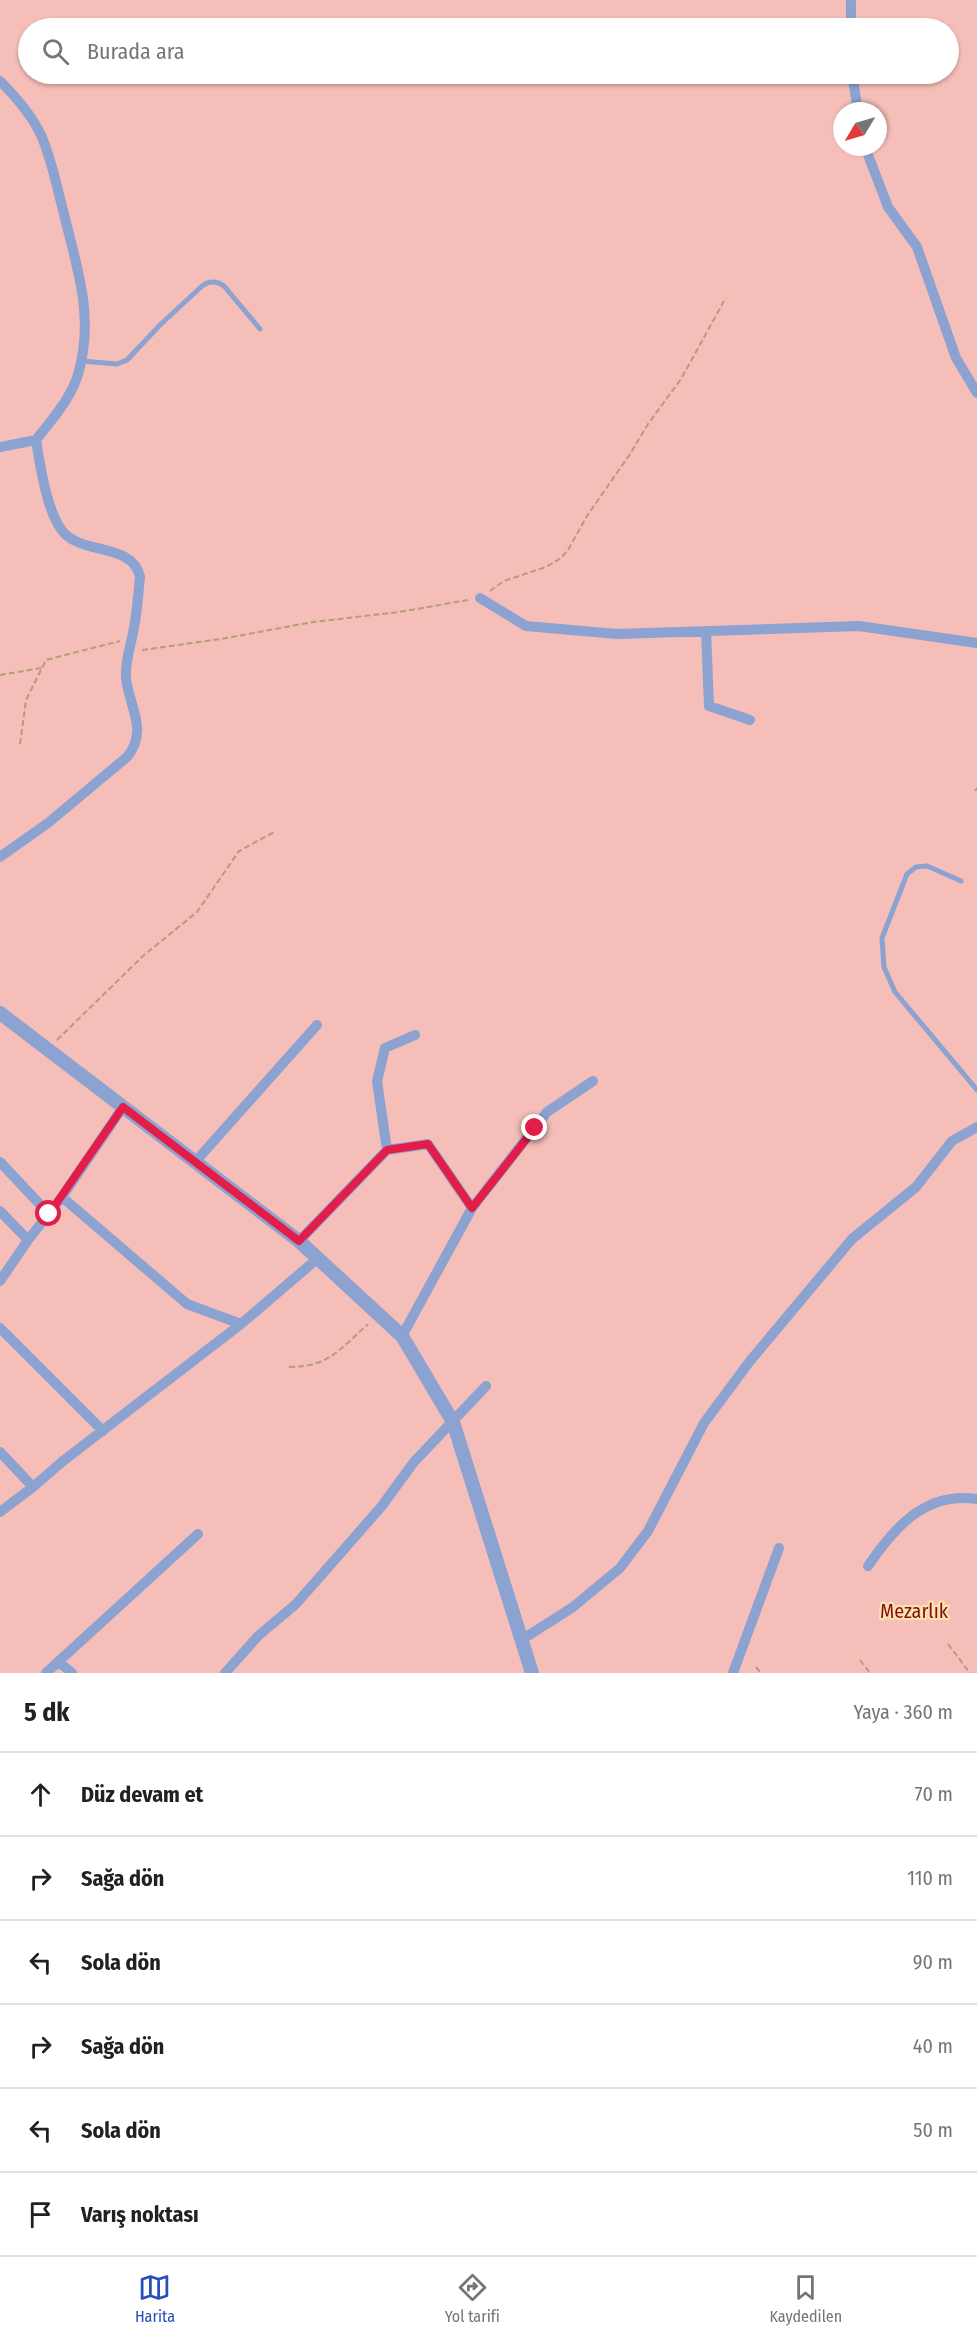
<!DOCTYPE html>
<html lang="tr">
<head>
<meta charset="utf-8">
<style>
	:root { --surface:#fff; --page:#f2f2f2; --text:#202124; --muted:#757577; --line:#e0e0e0; --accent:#284ebd }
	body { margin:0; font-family:"Fira Sans Condensed",sans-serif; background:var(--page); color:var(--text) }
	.compass { position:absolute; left:833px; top:102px; width:54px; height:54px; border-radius:50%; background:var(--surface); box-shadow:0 2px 4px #0004; rotate:232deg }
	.stop { position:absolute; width:18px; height:18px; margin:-14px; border:4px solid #e11d48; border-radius:50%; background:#fff }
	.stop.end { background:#e11d48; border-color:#fff; box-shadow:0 2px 6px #0008 }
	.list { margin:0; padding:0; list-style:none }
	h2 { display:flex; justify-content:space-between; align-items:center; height:78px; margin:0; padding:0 24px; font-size:26px }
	h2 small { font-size:20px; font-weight:400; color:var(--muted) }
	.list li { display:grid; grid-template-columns:39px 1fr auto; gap:18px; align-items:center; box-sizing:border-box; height:84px; padding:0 24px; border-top:2px solid var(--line) }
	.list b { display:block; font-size:22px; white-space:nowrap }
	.list em { font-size:20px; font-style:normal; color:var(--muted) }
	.icon { flex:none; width:33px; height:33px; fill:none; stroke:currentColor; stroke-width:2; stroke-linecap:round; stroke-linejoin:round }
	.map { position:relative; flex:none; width:977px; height:1673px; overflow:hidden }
	.search { position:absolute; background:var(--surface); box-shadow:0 2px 4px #0004; left:18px; right:18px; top:18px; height:66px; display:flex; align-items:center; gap:15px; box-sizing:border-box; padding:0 21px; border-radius:33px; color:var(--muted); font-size:22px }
	.sheet { height:582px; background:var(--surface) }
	nav { display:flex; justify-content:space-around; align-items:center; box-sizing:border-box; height:84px; border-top:2px solid var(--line); background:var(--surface); font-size:16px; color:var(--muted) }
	nav a { display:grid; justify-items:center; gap:3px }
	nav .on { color:var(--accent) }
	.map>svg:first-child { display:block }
</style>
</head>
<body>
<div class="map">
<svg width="977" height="1673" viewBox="0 0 977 1673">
	<rect width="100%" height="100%" fill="#fbe2ae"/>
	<path fill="#f5beb8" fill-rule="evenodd" d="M0,0H977V1673H0ZM28,28H948V74H28ZM842,111H878V147H842Z"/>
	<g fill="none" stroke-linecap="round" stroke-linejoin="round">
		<path stroke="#b49f74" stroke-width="2" stroke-dasharray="6 3" stroke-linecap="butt" d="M490,591L504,581L546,567L561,558L568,550L587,516L630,454L648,424L681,379L724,301
			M142,650L221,639L313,622L399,612L468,600
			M0,675L42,668
			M20,744L26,700L46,660L120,641
			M975,791L977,788
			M57,1040L143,956L197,912L239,851L276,831
			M289,1367C329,1367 340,1349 368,1324
			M948,1644L970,1673
			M860,1660L870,1673
			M756,1667L761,1673"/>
		<path stroke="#8ca2d1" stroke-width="5" d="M82,361L117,364L127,360L161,324L202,286C209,281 217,281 224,286L260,329
			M961,881L927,866L916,867L907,874L882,938L884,967L895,992L977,1090"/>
		<path stroke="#8ca2d1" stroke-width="10" d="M851,28V0
			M852,74L858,111
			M0,81C16,97 31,114 41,135C52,160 57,188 64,214C77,268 94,315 79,371C72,398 52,419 36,440L0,447
			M865,147L888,207L917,247L956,358L977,393
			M480,598L526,626L617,634L859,626L977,643
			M706,631L709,706L750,720
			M0,857L48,823L127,757C149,730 129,707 126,678C125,662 130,648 133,633C137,615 138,596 140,577C133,543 85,555 64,533C47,514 40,465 36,440
			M387,1150L377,1081L385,1048L415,1035
			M0,1162L49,1214
			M195,1162L317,1025
			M62,1197L187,1304L241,1324
			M0,1211L28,1240
			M299,1241L387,1150L428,1144L472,1208
			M0,1281L28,1240L62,1197L123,1107
			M0,1328L103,1431
			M402,1336L472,1208L547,1112L593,1081
			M0,1452L33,1487L63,1461L241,1324L317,1259
			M0,1512L33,1487
			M868,1566C894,1528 925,1491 977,1499
			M523,1639L573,1607L620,1568L648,1531L704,1423L750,1361L852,1239L916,1187L952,1141L977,1127
			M59,1662L72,1673
			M46,1673L198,1534
			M225,1673L258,1636L296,1604L381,1507L414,1462L486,1386
			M733,1673L779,1548"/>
		<path stroke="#8ca2d1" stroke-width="14" d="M0,1013L299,1241L402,1336L453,1422L532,1673"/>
	</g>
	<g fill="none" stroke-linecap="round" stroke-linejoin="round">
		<path stroke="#e11d48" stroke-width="8" d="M49,1214L123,1107L299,1241L387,1150L428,1144L472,1208L535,1128"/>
	</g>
	<g text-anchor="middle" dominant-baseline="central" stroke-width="4.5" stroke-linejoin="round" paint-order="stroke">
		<g font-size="20" fill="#880c15" stroke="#fbe2ae">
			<text x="914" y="1611">Mezarlık</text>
		</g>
	</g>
</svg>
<svg class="compass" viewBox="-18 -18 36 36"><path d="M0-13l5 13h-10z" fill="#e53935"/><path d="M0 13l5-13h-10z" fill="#757577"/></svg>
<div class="stop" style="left:49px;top:1214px"></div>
<div class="stop end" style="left:535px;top:1128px"></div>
<div class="search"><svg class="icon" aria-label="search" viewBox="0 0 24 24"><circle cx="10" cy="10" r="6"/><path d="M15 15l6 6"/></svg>Burada ara</div>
</div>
<section class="sheet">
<h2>5 dk<small>Yaya · 360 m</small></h2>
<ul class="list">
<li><svg class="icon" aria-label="ahead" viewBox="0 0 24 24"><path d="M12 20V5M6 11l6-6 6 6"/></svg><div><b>Düz devam et</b></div><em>70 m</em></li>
<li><svg class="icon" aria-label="right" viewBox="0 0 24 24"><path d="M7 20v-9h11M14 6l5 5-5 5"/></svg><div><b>Sağa dön</b></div><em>110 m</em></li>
<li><svg class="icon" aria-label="left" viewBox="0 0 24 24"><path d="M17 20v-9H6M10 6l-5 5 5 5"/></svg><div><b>Sola dön</b></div><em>90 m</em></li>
<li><svg class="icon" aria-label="right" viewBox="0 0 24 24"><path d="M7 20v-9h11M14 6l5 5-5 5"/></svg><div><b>Sağa dön</b></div><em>40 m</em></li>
<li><svg class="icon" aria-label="left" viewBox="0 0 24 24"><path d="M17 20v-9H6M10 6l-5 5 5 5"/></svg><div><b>Sola dön</b></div><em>50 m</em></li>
<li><svg class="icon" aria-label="arrive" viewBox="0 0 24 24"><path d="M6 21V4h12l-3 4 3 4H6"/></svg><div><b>Varış noktası</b></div></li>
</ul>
</section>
<nav>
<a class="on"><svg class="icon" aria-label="map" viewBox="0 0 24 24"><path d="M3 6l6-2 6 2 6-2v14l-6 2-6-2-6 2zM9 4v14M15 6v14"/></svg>Harita</a>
<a><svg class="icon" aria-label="directions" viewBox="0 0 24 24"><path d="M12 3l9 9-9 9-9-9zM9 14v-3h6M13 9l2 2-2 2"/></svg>Yol tarifi</a>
<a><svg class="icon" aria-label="saved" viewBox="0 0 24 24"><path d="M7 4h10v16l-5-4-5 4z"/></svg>Kaydedilen</a>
</nav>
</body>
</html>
